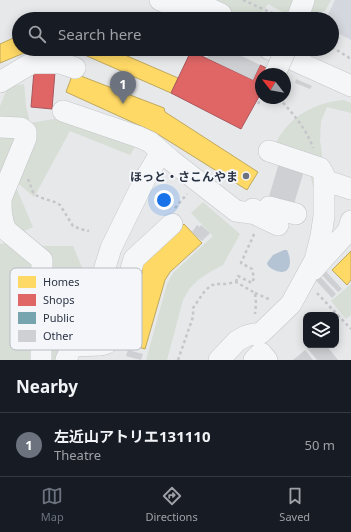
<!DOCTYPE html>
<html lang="en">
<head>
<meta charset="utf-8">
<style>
	:root { --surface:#171b24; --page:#242831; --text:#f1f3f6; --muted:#9ea1a6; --line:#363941; --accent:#6c737f }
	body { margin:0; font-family:"Noto Sans","Noto Sans JP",sans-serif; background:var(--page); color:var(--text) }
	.controls { position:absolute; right:12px; bottom:12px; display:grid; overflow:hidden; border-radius:8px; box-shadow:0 2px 10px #0003 }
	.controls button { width:36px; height:36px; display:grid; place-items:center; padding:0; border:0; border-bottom:1px solid var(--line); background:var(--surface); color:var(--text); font:20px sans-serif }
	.compass { position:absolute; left:255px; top:68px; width:36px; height:36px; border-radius:50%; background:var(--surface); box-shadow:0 2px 10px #0003; rotate:301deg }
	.you { position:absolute; left:164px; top:200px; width:14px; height:14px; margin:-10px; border:3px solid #fff; border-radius:50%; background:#1a73e8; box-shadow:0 0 0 6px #1a73e833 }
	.badge { display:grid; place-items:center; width:26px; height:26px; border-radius:50%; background:var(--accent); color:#fff; font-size:13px; font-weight:700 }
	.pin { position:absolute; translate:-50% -33px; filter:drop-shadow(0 1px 2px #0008) }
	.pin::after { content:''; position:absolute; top:21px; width:14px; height:12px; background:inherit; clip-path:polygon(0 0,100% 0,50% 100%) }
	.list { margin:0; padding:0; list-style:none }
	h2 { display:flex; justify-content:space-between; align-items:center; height:52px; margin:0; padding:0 16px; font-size:17px }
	h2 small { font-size:13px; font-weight:400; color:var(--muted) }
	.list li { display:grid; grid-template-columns:26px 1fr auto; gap:12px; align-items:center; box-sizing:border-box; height:64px; padding:0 16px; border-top:1px solid var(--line) }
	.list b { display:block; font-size:15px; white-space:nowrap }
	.list p { margin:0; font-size:13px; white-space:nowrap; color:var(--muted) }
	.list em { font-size:13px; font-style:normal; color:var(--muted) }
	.icon { flex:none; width:22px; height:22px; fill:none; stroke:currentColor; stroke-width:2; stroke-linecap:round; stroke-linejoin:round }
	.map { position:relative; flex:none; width:351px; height:360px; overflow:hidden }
	.search { position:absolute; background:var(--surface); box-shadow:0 2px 10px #0003; left:12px; right:12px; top:12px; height:44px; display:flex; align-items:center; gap:10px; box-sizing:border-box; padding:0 14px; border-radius:22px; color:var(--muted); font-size:15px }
	.sheet { height:116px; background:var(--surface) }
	nav { display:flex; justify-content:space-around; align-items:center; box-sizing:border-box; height:56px; border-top:1px solid var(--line); background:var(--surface); font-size:11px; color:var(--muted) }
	nav a { display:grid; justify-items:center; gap:2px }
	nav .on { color:var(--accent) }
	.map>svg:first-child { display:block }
</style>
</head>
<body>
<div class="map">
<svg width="351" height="360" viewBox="0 0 351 360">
	<rect width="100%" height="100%" fill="#e6e8ea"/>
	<path fill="#d4d7dd" d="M335,0H351V40L332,30V19H326Z"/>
	<path fill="#d6ded6" d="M206,0H331L325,11L290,16L268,4L258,19H244Z
		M24,84L26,106L30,123L60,118L135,147L130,155L70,131L34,197L18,183L0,187V106L8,87Z
		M344,100L351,103V113L327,107L321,121L320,140L322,155L321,178L314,192L309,168L272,149C276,143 279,136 284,130C299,111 321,102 344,100Z
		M12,178L33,227L15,235L8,229Z
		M203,202L240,234L223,265L210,272L199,279L190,288L183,300L167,360H146L167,284L173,273L213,236L191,213Z
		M14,241L39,246H73L90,286L56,360H0V244Z
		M351,284V315L346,319L331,301Z"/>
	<path fill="#b4c4d5" d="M284,250H287C295,267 286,280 268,266L267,263L273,255Z"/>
	<path fill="#ffd966" stroke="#bfa85c" d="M18,36L19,40V49H22L24,53L0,63V44Z
		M71,49H111L178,78L171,93Z
		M73,73L164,108L165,112L258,172L247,190L156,133L66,92Z
		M184,224L202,243L170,272L165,280L145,349L122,342L142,273V268L143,262Z
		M351,251V280L347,285L332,270Z"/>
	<path fill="#e06666" stroke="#aa575c" d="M191,51L253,80L260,65L273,71L272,74H261V93L241,129L171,93Z
		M34,71L55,72L52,109L31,107Z"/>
	<path fill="#76a5af" stroke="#60838f" d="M24,49H56V53H24Z"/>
	<path fill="#ced0d3" d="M212,49H227L260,65L253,80L207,58Z
		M296,79L312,86L310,89L295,83Z
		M279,163L304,171L293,207L268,200Z
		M197,225L200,227L201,225L210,233L202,241L192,232Z
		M322,267L342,289L338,292L318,271Z
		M317,273L336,294L332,298L312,276Z
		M310,345H326L338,360H317L307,348Z
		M128,350L143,354L141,360L126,356Z
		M305,350L313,360H293Z"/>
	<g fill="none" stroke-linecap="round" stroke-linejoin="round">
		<g stroke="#c4c6c8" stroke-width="22">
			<path id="minor" d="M160,0L202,19
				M191,0L221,14
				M297,19L304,0
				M269,49L351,86
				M0,82L32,63H60L75,68
				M63,111L139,137L150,142L172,161L236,211L263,215L269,207L296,214
				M0,127L21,128L26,132V138L0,201
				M324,180L351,189
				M1,199C1,210 1,219 6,230L42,260L41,360
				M253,209V213L278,225
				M313,270L348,231L351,221
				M72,346L101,345L107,343L111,338L134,259L172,224
				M66,360L102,277L111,248L145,179L161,152
				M219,360L237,341L246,336L254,334L261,333L291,304L315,260L321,236L324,216V175L320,168L269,151
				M254,360L261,353L267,360"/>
		</g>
		<path stroke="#c5c6ca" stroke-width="2.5" stroke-dasharray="3 3" stroke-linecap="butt" d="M243,0L281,17
			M332,47L351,59
			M279,98C293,114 306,128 313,148
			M258,104L261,98
			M28,179C30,183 31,188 33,192C39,200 52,199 60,205L73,226L80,229L89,231
			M175,208L187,194
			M236,282L238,276L252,283L254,278L252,269L241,263L255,232
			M255,293L271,300
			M317,293L351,329
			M178,360L193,317V308L204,292L210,286L215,284H226L236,282L255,293L256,303L255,314"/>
		<use href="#minor" stroke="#f5f6f7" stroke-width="21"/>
		<g stroke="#c4c6c8" stroke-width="22" stroke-linecap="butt">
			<path id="minor-bridge" d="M275,74L286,49"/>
		</g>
		<use href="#minor-bridge" stroke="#f5f6f7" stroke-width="21"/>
	</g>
	<circle fill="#6c737f" stroke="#f4f6f9" stroke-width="1.5" cx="246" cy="176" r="4"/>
	<g text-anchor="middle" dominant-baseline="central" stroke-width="4" stroke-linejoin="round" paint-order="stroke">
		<g font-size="12" font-weight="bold" fill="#2b3445" stroke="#f4f6f9" text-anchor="end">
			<text x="238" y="176">ほっと・さこんやま</text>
		</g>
	</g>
	<rect x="10" y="268" width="132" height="82" rx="6" fill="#f4f6f9" stroke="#b8bcc3" stroke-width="1"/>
	<rect x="18" y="276" width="18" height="12" fill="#ffd966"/>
	<rect x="18" y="294" width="18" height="12" fill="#e06666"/>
	<rect x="18" y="312" width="18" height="12" fill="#76a5af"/>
	<rect x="18" y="330" width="18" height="12" fill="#ced0d3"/>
	<g font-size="11" fill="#2b3445">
		<text x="43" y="286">Homes</text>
		<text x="43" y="304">Shops</text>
		<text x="43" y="322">Public</text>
		<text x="43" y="340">Other</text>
	</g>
</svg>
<div class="controls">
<button><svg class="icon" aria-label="layers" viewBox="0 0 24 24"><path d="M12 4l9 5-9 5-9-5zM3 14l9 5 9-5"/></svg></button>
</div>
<svg class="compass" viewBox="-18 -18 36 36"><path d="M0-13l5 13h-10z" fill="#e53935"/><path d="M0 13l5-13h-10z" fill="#9ea1a6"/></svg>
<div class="you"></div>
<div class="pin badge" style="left:123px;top:104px">1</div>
<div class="search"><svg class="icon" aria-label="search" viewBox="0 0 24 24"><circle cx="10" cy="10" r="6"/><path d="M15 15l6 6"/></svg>Search here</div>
</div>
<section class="sheet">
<h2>Nearby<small></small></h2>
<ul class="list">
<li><span class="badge">1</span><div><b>左近山アトリエ131110</b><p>Theatre</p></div><em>50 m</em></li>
</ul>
</section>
<nav>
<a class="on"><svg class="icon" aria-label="map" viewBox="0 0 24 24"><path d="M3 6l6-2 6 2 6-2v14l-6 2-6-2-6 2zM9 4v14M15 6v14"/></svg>Map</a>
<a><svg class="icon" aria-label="directions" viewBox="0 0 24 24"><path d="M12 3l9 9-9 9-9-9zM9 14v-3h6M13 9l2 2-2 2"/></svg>Directions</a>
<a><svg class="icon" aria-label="saved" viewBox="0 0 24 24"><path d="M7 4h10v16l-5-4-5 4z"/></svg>Saved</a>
</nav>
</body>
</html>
